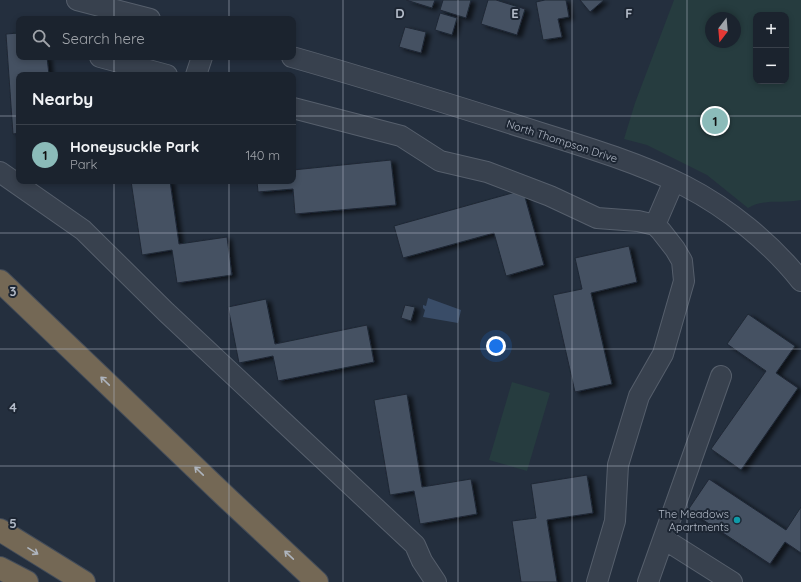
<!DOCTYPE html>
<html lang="en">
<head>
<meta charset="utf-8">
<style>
	:root { --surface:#1b232e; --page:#242b36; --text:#f1f3f6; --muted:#a0a4aa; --line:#39404a; --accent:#8bbbb9 }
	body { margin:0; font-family:Quicksand,sans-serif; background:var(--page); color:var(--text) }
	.controls { position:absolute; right:12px; top:12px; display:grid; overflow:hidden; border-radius:8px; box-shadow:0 2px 6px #0003 }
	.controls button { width:36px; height:36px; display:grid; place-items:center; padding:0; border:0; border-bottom:1px solid var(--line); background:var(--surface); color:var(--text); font:20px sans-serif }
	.compass { position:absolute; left:705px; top:12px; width:36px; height:36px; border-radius:50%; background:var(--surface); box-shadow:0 2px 6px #0003; rotate:196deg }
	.you { position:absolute; left:496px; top:346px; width:14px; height:14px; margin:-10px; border:3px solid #fff; border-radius:50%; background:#1a73e8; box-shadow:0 0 0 6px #1a73e833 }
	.badge { display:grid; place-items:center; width:26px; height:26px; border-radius:50%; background:var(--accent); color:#111; font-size:13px; font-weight:700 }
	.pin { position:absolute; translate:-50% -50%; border:2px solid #fff; box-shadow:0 1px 4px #0006 }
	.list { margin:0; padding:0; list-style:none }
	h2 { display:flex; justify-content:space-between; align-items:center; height:52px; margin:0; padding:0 16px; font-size:17px }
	h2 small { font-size:13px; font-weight:400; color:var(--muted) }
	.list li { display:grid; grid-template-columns:26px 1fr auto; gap:12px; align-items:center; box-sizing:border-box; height:60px; padding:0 16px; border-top:1px solid var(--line) }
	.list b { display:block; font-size:15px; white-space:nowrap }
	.list p { margin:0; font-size:13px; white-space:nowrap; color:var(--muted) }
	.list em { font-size:13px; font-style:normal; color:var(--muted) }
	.icon { flex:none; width:22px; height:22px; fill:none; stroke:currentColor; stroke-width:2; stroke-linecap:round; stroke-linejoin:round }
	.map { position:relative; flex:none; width:801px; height:582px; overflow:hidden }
	.search { position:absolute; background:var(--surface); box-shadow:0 2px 6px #0003; left:16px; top:16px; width:280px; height:44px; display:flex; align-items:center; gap:10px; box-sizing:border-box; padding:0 14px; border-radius:8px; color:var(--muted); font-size:15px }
	.panel { position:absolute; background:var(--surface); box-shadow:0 2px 6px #0003; left:16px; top:72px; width:280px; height:112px; border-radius:8px }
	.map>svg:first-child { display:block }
</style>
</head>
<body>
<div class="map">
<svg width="801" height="582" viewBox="0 0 801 582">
	<defs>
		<filter id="shadow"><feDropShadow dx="4.5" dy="2.5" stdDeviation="2" flood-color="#0009"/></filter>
	</defs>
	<rect width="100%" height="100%" fill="#242f3e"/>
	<path fill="#263c3f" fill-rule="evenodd" d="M674,0H801V200C783,204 764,198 748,208L707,175L647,145L624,139L635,103ZM756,15H786V81H756ZM711,18H735V42H711Z
		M512,382L550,393L527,471L489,460Z"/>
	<path fill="#394c67" d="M428,298L461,310L458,323L423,317L425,310L423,308V305L426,306Z"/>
	<path fill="#455162" stroke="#1f2835" filter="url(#shadow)" d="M406,0H435L432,8Z
		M443,0H471L466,18L440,10Z
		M488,0H496L525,9L517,35L481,24Z
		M545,0H566L569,17L558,19L562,37L543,40L536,2Z
		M580,0H604L590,12Z
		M440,13L457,18L452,35L435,30Z
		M405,27L426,32L421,53L399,47Z
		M19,33V57H47L49,75H19V133L13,134L6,34Z
		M391,160L396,205L295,214L293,189L258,192L257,181H293V170Z
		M131,181H170L179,244L227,237L232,275L177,283L172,250L142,255Z
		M523,190L544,265L506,276L494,233L403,258L394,226Z
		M629,246L637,282L591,293L612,384L575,392L553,295L582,289L575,258Z
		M266,299L275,344L367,325L374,362L278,381L273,356L239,363L228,307Z
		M405,305L415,307L411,321L401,318Z
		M748,314L795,346L776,373L798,388L741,470L711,449L766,371L727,344Z
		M407,394L422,487L471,479L477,514L420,524L414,491L390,495L374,400Z
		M587,475L593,513L547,520L557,582H521L512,521L536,518L531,484Z
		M709,479L786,530L801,507V553L785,542L770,564L688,510Z"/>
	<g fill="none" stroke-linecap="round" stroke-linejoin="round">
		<g stroke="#565f6c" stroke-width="22">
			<path id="minor" d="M77,0L150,19
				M100,57L167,75
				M292,57C363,77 433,99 503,121C562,140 629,158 685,186C728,208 771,243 801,281
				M196,75L202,57
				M293,108L401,136L440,161L487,172L550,196L597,218L638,221L655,225L661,231L675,249L682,261L684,281L663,354L639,396L618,465L615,521L597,582
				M0,172L83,230L166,312L415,545L422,561L436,582
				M655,225L674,181
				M664,539L732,582
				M648,582L721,376"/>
		</g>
		<g stroke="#434c59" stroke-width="24">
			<path id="highway" d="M0,281L227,498L317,582
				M0,530L84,582
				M0,568L27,582"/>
		</g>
		<use href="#minor" stroke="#38414e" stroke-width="20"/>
		<use href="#highway" stroke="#746855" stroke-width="22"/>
	</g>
	<defs><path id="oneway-shaft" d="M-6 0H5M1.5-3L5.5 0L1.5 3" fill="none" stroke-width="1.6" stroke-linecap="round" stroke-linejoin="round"/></defs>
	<g stroke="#aeb4bd">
		<use href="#oneway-shaft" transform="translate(105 381) rotate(-136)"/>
		<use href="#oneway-shaft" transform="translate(199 471) rotate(-136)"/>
		<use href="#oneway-shaft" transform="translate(33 551) rotate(32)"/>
		<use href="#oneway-shaft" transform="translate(289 555) rotate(-137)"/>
	</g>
	<path fill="none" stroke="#b4bcc9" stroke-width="1" stroke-opacity="0.55" d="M114,0V19M229,0V19M343,0V582M458,0V582M572,0V582M687,0V582M114,57V75M229,57V75M0,116H19M293,116H801M114,181V582M229,181V582M0,233H801M0,349H801M0,466H801"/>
	<circle fill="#0f9aa8" stroke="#1d2633" stroke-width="1.5" cx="737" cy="520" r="4"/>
	<g text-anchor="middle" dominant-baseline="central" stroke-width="4" stroke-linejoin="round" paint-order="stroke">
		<g font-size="11" fill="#b4bcc9" stroke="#1d2633">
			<text transform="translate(562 141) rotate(18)">North Thompson Drive</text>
		</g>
		<g font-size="11" fill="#b4bcc9" stroke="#1d2633" text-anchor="end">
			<text x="729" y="514">The Meadows<tspan x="729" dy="13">Apartments</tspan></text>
		</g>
	</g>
	<g font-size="13" text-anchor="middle" font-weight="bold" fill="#b4bcc9" stroke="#1d2633" stroke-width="4" stroke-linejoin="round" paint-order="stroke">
		<text x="400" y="18">D</text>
		<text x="515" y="18">E</text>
		<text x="629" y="18">F</text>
		<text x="13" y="296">3</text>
		<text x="13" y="412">4</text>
		<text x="13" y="528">5</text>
	</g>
</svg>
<div class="controls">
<button>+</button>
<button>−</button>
</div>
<svg class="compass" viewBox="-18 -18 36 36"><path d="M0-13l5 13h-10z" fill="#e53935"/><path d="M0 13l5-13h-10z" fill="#a0a4aa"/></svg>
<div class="you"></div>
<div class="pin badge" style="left:715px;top:121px">1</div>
<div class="search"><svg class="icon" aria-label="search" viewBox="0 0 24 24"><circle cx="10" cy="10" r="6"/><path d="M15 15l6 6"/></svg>Search here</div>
<section class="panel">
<h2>Nearby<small></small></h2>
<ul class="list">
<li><span class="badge">1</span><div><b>Honeysuckle Park</b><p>Park</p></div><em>140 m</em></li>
</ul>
</section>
</div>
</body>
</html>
